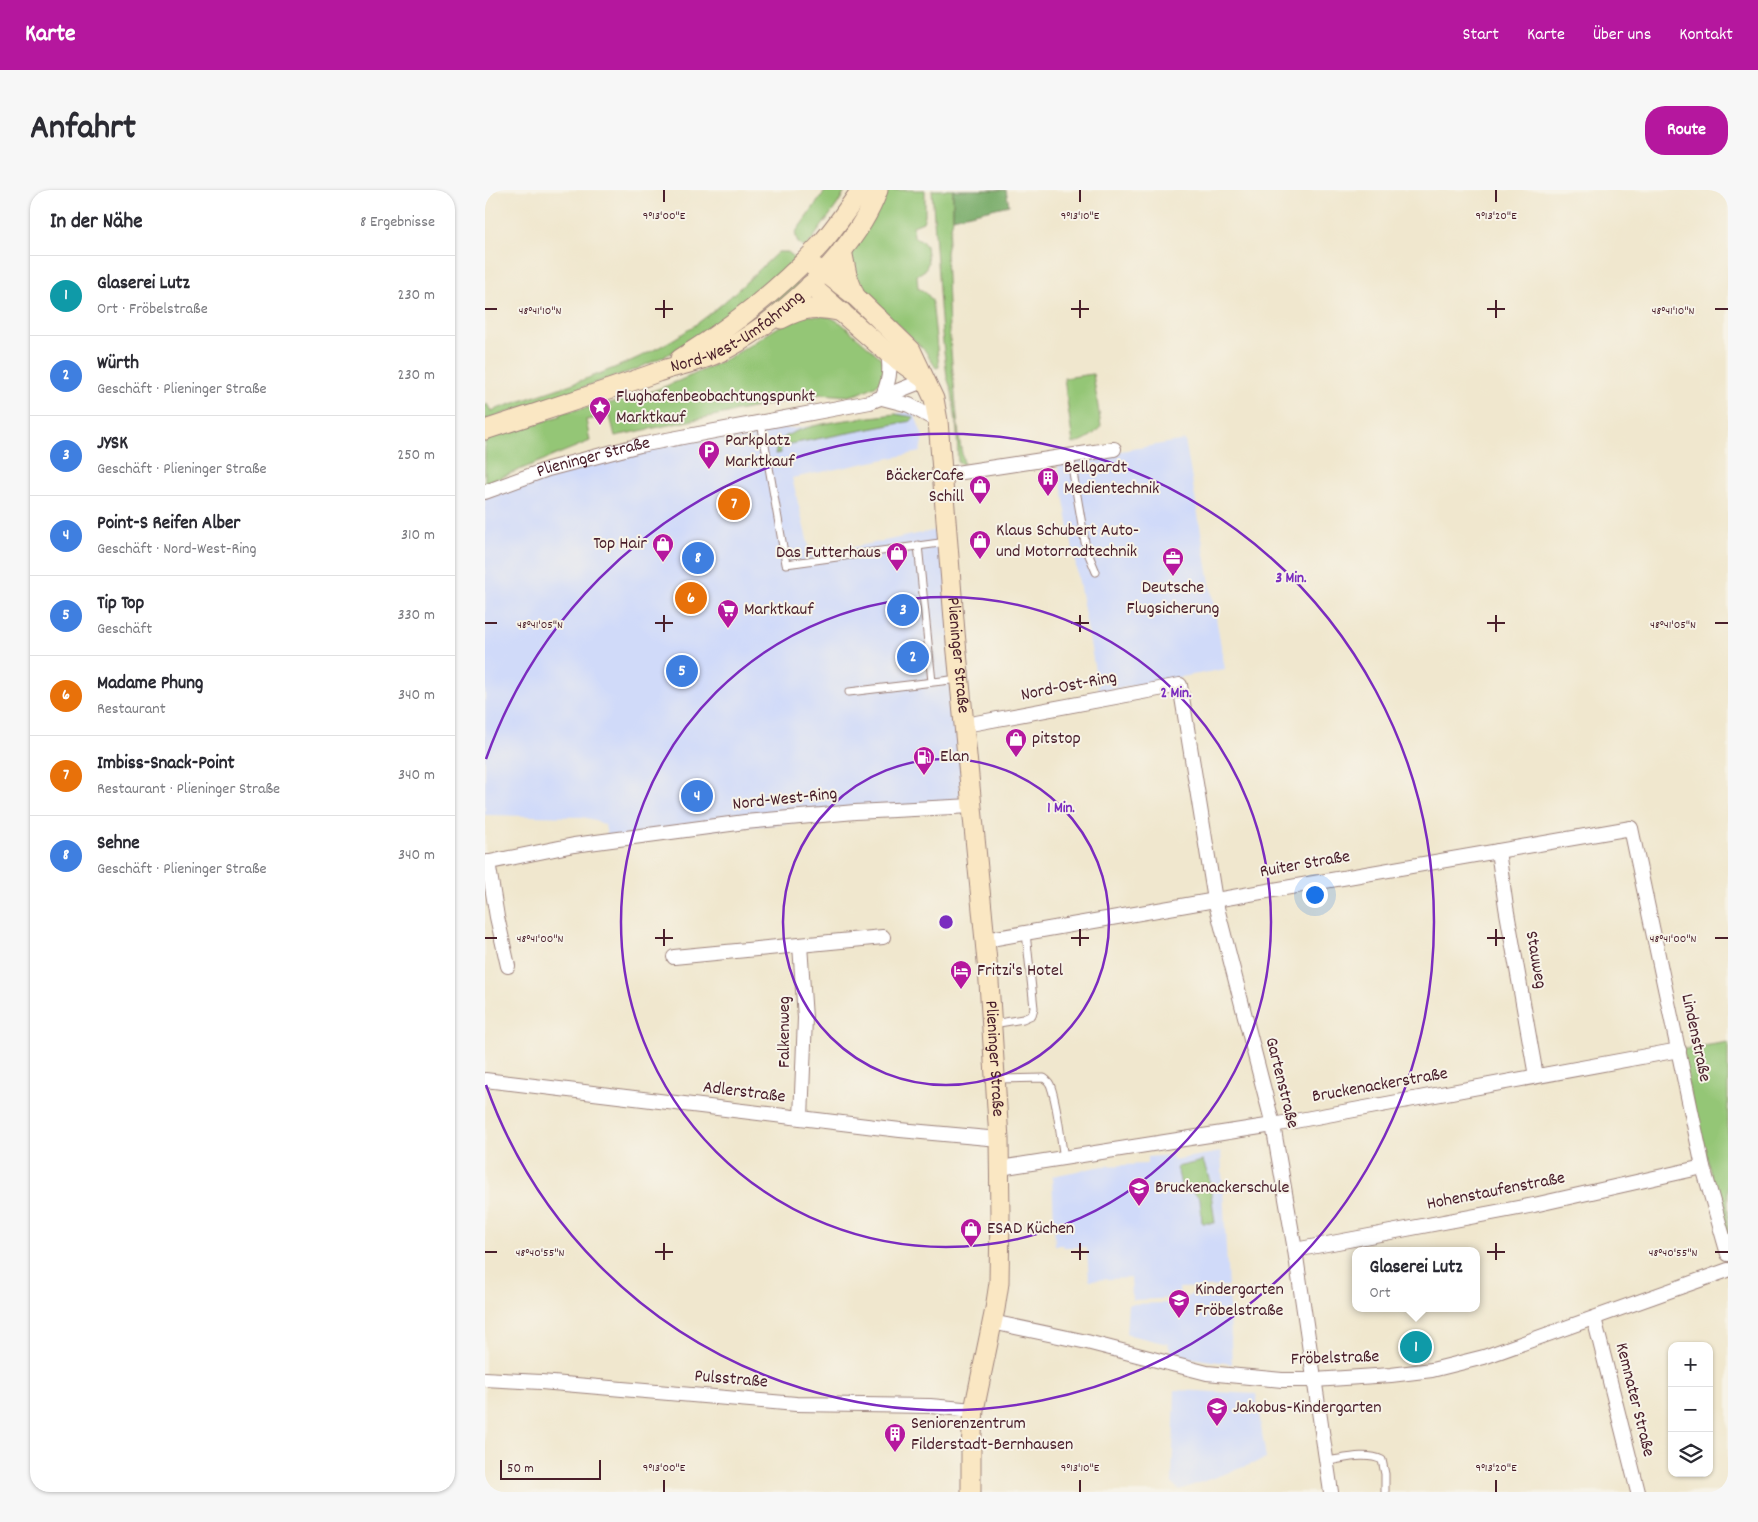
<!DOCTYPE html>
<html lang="de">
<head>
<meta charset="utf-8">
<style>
	:root { --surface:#fff; --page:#f7f7f7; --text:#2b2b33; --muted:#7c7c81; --line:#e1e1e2; --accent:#b5179e }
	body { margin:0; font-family:Dekko,sans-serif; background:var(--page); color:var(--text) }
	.controls { position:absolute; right:15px; bottom:15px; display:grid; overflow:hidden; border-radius:10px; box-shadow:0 1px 4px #0004 }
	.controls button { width:45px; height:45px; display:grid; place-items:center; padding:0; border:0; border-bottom:1px solid var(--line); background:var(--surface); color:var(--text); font:25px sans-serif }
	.scale { position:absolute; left:15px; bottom:12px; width:101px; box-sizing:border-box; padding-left:5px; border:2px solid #4a1f2b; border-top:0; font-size:14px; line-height:18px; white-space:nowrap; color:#4a1f2b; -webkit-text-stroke:4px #f7f3e8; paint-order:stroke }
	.you { position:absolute; left:829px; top:704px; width:18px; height:18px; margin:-12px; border:4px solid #fff; border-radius:50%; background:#1a73e8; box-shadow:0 0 0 8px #1a73e833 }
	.badge { display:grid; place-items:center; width:32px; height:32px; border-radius:50%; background:var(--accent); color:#fff; font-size:16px; font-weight:700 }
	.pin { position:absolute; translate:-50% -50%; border:2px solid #fff; box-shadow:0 1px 5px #0006 }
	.popup { position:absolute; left:867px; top:1057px; width:128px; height:65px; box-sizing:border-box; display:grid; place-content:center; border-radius:10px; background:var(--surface); filter:drop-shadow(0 1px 4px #0005); font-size:16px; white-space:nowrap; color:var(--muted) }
	.popup b { font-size:19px; color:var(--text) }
	.popup::after { content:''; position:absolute; left:50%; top:100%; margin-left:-10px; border:10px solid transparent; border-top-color:var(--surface) }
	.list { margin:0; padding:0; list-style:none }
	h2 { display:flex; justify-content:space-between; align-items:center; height:65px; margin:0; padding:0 20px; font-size:21px }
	h2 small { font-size:16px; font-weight:400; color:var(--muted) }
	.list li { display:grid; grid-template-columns:32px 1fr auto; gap:15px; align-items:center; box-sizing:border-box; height:80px; padding:0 20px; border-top:1px solid var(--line) }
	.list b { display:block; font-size:19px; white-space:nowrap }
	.list p { margin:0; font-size:16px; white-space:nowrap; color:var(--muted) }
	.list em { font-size:16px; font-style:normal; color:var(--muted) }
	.icon { flex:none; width:28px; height:28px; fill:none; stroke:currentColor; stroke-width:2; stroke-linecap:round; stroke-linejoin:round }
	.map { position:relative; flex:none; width:1243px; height:1302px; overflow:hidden; border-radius:20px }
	header { display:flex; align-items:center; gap:30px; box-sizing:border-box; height:70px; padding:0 25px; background:var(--accent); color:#fff }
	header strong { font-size:24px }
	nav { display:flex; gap:28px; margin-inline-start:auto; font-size:18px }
	.intro { display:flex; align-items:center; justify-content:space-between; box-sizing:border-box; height:120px; padding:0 30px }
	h1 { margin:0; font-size:35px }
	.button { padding:12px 22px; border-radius:20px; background:var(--accent); color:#fff; font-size:18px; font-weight:700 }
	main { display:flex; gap:30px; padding:0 30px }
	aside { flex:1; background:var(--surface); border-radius:20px; box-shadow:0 1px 4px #0004 }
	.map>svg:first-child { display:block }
</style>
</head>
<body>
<header>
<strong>Karte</strong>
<nav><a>Start</a><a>Karte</a><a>Über uns</a><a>Kontakt</a></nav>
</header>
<div class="intro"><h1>Anfahrt</h1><a class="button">Route</a></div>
<main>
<aside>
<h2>In der Nähe<small>8 Ergebnisse</small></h2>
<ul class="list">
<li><span class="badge" style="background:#0f9aa8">1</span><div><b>Glaserei Lutz</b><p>Ort · Fröbelstraße</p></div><em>230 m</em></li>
<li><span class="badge" style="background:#3f7fe0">2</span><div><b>Würth</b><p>Geschäft · Plieninger Straße</p></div><em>230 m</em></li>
<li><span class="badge" style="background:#3f7fe0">3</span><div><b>JYSK</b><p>Geschäft · Plieninger Straße</p></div><em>250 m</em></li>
<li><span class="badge" style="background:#3f7fe0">4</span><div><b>Point-S Reifen Alber</b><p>Geschäft · Nord-West-Ring</p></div><em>310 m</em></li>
<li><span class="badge" style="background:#3f7fe0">5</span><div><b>Tip Top</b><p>Geschäft</p></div><em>330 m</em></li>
<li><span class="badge" style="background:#e8710a">6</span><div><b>Madame Phung</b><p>Restaurant</p></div><em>340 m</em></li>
<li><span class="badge" style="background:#e8710a">7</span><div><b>Imbiss-Snack-Point</b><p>Restaurant · Plieninger Straße</p></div><em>340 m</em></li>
<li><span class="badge" style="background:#3f7fe0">8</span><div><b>Sehne</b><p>Geschäft · Plieninger Straße</p></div><em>340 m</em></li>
</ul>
</aside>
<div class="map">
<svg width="1243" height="1302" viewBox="0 0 1243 1302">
	<rect width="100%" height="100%" fill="#f7f3e8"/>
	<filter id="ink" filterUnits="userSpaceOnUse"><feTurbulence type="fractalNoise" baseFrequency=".02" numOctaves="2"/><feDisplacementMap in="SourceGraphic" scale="10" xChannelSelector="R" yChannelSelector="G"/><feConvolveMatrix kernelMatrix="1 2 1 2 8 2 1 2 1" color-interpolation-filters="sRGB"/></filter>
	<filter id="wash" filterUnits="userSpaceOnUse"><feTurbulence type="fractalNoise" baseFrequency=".0096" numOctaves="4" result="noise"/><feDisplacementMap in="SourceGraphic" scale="20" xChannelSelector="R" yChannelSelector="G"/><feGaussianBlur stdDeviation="1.12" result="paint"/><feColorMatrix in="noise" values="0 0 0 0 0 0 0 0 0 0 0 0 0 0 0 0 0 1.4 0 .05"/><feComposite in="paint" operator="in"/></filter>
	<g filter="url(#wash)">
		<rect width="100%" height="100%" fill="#f0e7ce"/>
		<path fill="#d0daf9" d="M428,221L438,246L435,262L307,288L326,366L462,338L487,616L123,650L120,635L110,630L97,627L0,625V302L26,293L276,232L305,239Z
			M700,250L740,479L614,502L572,272Z
			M736,962L743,1096L694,1098L695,1108L647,1110L646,1088L604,1090L602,1057H578V1055H570L567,986L618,976L662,974V967L687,965L688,970Z
			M711,1101H744L747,1174L687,1165L683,1154L641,1144L643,1114L689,1113L697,1111Z
			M690,1200L771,1204L781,1269L694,1300L687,1293Z"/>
		<path fill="#94c676" stroke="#6f7250" d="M341,0H361L352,15L321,58L313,53L310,43Z
			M402,0H440V25L438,32L428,36L429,47L436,50L441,56L443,73L440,80L432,85L433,98L440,102L447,110L454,177L451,178L441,162L381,102L372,90L366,67L368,57Z
			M447,0H468V28L461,62L464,140L474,248L479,274L473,273L472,240L467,202L462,187L457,144Z
			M293,62H303L309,67L308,73L254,121L209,152L152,179L0,230V215L2,214L6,221C69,199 140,180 197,144C233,121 262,91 293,62Z
			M313,93L315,95L307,105L244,148L307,94Z
			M316,125L345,127L356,133L395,167L400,177L397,190L390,196L375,203L364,206L336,204L130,246L125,226L101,230L105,251L0,294V250L75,226L76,223C92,219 108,217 125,213C161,206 200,189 233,173C262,160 287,138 316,125Z
			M608,184L616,236C608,246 601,250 588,254L579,188Z
			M410,224L429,227L426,231L295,256L296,263L290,264C291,259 292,254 296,250C315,232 383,228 410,224Z
			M1243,852V1050L1194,860Z
			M718,971L724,988L730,1033H717L715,1008L708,1002L697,1000L692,977Z"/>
		<path fill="#77ab67" stroke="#606549" d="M468,0H521L524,15L468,28Z"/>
	</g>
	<g filter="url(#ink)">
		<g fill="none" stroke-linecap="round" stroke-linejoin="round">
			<g stroke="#9d837c" stroke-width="9">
				<path id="service" d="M276,232L301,374L462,352
					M585,265L601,358L611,382
					M433,355L447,492
					M364,502L474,489
					M508,834L538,829L547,825L549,818L541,743
					M511,889L559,888C562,890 565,893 566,897C573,917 575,946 579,968
					M842,1271C858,1269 881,1262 897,1270L900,1284V1302"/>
			</g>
			<g stroke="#9d837c" stroke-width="16">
				<g id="minor">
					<path d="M397,208L424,215L453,231"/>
					<path d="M397,208C404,191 406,182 403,163"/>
					<path d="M458,285L629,259"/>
					<path id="s1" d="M0,302L63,279L155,255L385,212L440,190"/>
					<path d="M480,535L695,495L730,710L788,935L810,1060L846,1302"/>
					<path d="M1013,661L1021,717L1051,886"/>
					<path d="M3,672L12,727L23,776"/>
					<path d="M0,673L89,655L260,632L370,622L487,616"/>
					<path d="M500,750L1146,638L1218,977L1243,1064"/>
					<path d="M315,755L320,828L316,928"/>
					<path d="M189,767L398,747"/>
					<path d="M0,890L415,940L514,949"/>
					<path d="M515,978L788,935L1194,860"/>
					<path d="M810,1060L1049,1015L1218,977"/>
					<path d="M1109,1128L1153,1302"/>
					<path d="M507,1132L602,1152L722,1183L797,1190H829L906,1185L947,1180L999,1167L1243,1080"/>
					<path d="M0,1189L56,1192L311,1214L445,1216L489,1220"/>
				</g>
			</g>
			<g stroke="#9d837c" stroke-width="21">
				<g id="secondary">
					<path d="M357,60L362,85L370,106"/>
					<path id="s2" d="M319,72L338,81L370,106L426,160L449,209L453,231L470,442L504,792L514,949L515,1025L514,1093L510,1119L489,1220L486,1255V1302"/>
					<path d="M325,95L403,163L438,188"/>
					<path d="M296,129C319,117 331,116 357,122"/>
					<path d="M195,169C246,137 294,100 335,55C350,38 363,19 376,0"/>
					<path id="s3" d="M0,240C57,221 115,203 173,182C191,175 212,173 231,164C290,137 371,62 393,0"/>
				</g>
			</g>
			<use href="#service" stroke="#fff" stroke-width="7"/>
			<use href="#minor" stroke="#fff" stroke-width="14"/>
			<use href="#secondary" stroke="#fae7c3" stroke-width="19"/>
		</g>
	</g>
	<path fill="none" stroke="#4a1f2b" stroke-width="2" d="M179,0V12M595,0V12M1011,0V12M179,110V128M595,110V128M1011,110V128M0,119H12M170,119H188M586,119H604M1002,119H1020M1230,119H1243M179,425V442M595,425V442M1011,425V442M0,433H12M170,433H188M586,433H604M1002,433H1020M1230,433H1243M179,739V756M595,739V756M1011,739V756M0,748H12M170,748H188M586,748H604M1002,748H1020M1230,748H1243M179,1053V1070M595,1053V1070M1011,1053V1070M0,1062H12M170,1062H188M586,1062H604M1002,1062H1020M1230,1062H1243M179,1290V1302M595,1290V1302M1011,1290V1302"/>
	<g fill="none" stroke="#7b2cbf" stroke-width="2.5">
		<circle cx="461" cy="732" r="163"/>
		<circle cx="461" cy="732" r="325"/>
		<path d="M1 569A488 488 0 1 1 1 895"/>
	</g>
	<defs>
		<g id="sight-pin" transform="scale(1.125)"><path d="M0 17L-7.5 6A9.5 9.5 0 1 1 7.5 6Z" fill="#b5179e" stroke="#f7f3e8"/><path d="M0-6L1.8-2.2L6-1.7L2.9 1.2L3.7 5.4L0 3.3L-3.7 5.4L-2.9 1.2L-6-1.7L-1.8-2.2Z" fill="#fff"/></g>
		<g id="parking-pin" transform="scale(1.125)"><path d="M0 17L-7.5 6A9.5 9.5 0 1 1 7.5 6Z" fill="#b5179e" stroke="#f7f3e8"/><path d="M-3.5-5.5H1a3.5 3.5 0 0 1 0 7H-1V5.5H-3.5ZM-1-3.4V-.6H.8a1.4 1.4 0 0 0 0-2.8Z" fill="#fff"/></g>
		<g id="building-pin" transform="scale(1.125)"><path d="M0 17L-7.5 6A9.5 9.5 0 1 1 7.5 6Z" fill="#b5179e" stroke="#f7f3e8"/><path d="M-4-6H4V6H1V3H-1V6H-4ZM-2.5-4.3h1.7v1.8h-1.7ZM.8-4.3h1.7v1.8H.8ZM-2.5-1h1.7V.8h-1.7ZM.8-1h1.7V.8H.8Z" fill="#fff"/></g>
		<g id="shop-pin" transform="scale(1.125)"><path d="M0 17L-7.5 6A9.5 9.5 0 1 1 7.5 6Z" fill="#b5179e" stroke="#f7f3e8"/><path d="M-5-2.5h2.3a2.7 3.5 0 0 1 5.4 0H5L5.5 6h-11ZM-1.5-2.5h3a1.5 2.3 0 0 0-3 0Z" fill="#fff"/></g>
		<g id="office-pin" transform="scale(1.125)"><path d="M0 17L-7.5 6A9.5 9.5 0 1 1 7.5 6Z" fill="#b5179e" stroke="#f7f3e8"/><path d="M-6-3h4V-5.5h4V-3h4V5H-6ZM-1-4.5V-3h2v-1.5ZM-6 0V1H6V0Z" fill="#fff"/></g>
		<g id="supermarket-pin" transform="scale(1.125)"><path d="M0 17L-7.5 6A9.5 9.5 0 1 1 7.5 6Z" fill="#b5179e" stroke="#f7f3e8"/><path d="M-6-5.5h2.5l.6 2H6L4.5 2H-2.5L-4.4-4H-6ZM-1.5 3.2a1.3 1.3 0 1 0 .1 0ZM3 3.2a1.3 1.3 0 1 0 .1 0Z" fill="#fff"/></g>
		<g id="fuel-pin" transform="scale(1.125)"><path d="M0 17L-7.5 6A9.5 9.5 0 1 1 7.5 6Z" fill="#b5179e" stroke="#f7f3e8"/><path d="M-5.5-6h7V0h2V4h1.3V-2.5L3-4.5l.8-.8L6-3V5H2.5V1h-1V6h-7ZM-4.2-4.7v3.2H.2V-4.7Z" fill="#fff"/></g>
		<g id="hotel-pin" transform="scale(1.125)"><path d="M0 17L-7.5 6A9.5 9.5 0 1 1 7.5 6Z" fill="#b5179e" stroke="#f7f3e8"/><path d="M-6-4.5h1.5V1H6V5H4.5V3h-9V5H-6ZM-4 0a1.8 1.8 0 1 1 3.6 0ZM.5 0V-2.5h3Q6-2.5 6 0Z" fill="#fff"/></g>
		<g id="school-pin" transform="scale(1.125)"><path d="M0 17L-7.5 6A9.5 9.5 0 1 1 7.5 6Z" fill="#b5179e" stroke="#f7f3e8"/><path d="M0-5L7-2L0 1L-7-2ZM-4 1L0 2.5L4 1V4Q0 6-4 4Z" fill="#fff"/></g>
	</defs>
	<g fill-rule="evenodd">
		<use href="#sight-pin" x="115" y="217"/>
		<use href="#parking-pin" x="224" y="261"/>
		<use href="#building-pin" x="563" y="288"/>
		<use href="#shop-pin" x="495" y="296"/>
		<use href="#shop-pin" x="495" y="351"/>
		<use href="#shop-pin" x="178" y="354"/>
		<use href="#shop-pin" x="412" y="363"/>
		<use href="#office-pin" x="688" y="368"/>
		<use href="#supermarket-pin" x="243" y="420"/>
		<use href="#shop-pin" x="531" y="549"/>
		<use href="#fuel-pin" x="439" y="567"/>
		<use href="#hotel-pin" x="476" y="781"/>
		<use href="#school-pin" x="654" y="998"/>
		<use href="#shop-pin" x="486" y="1039"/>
		<use href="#school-pin" x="694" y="1110"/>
		<use href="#school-pin" x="732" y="1218"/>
		<use href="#building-pin" x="410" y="1244"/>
	</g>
	<g text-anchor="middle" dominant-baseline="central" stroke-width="4" stroke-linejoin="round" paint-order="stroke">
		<g font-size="18" fill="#4a1f2b" stroke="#f7f3e8">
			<text stroke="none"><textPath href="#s3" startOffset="272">Nord-West-Umfahrung</textPath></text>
			<text stroke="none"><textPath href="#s1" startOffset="114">Plieninger Straße</textPath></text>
			<text stroke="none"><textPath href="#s2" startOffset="451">Plieninger Straße</textPath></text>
			<text transform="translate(584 497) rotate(-11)">Nord-Ost-Ring</text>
			<text transform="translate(300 610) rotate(-6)">Nord-West-Ring</text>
			<text transform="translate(820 675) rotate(-10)">Ruiter Straße</text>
			<text transform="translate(1050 770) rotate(80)">Stauweg</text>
			<text transform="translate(300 842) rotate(-90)">Falkenweg</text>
			<text transform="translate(1210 848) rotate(78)">Lindenstraße</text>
			<text stroke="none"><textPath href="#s2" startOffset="856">Plieninger Straße</textPath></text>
			<text transform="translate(796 893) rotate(76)">Gartenstraße</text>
			<text transform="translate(895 896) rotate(-10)">Bruckenackerstraße</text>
			<text transform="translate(259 903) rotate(7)">Adlerstraße</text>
			<text transform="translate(1011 1002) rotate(-11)">Hohenstaufenstraße</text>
			<text transform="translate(850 1169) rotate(-2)">Fröbelstraße</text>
			<text transform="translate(246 1190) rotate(5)">Pulsstraße</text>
			<text transform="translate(1149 1210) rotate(76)">Kemnater Straße</text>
		</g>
		<g font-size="18" fill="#4a1f2b" stroke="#f7f3e8" text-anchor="start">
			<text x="131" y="207">Flughafenbeobachtungspunkt<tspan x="131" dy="21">Marktkauf</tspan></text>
			<text x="240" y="251">Parkplatz<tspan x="240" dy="21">Marktkauf</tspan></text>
			<text x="579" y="278">Bellgardt<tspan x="579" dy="21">Medientechnik</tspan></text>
			<text x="479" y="286" text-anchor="end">BäckerCafe<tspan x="479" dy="21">Schill</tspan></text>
			<text x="511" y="341">Klaus Schubert Auto-<tspan x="511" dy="21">und Motorradtechnik</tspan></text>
			<text x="162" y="354" text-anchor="end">Top Hair</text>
			<text x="396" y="363" text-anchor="end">Das Futterhaus</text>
			<text x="688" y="398" text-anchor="middle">Deutsche<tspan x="688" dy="21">Flugsicherung</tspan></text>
			<text x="259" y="420">Marktkauf</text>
			<text x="547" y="549">pitstop</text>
			<text x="455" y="567">Elan</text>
			<text x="492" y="781">Fritzi's Hotel</text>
			<text x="670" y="998">Bruckenackerschule</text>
			<text x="502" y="1039">ESAD Küchen</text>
			<text x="710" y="1100">Kindergarten<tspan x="710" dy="21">Fröbelstraße</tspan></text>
			<text x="748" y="1218">Jakobus-Kindergarten</text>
			<text x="426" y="1234">Seniorenzentrum<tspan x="426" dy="21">Filderstadt-Bernhausen</tspan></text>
		</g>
	</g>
	<g font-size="12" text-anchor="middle" fill="#4a1f2b" stroke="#f7f3e8" stroke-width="4" stroke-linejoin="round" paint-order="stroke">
		<text x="179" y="29">9°13'00"E</text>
		<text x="595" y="29">9°13'10"E</text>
		<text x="1011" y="29">9°13'20"E</text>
		<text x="55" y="124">48°41'10"N</text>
		<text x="1188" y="124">48°41'10"N</text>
		<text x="55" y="438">48°41'05"N</text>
		<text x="1188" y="438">48°41'05"N</text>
		<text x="55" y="752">48°41'00"N</text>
		<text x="1188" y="752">48°41'00"N</text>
		<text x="55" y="1066">48°40'55"N</text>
		<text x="1188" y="1066">48°40'55"N</text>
		<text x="179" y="1281">9°13'00"E</text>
		<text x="595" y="1281">9°13'10"E</text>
		<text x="1011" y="1281">9°13'20"E</text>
	</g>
	<circle cx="461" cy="732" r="8" fill="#7b2cbf" stroke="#f7f3e8" stroke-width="2.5"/>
	<g font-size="15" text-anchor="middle" font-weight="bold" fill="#7b2cbf" stroke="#f7f3e8" stroke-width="4" stroke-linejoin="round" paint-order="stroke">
		<text x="806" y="392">3 Min.</text>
		<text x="691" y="507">2 Min.</text>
		<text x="576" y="622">1 Min.</text>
	</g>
</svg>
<div class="controls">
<button>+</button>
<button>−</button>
<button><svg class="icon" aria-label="layers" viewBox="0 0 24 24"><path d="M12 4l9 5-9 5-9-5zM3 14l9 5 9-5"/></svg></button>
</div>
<div class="scale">50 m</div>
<div class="you"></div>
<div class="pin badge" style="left:931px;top:1157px;background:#0f9aa8">1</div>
<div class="popup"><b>Glaserei Lutz</b>Ort</div>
<div class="pin badge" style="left:428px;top:467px;background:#3f7fe0">2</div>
<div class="pin badge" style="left:418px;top:420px;background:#3f7fe0">3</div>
<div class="pin badge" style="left:212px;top:606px;background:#3f7fe0">4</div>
<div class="pin badge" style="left:197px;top:481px;background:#3f7fe0">5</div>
<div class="pin badge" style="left:206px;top:408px;background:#e8710a">6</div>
<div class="pin badge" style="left:249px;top:314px;background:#e8710a">7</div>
<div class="pin badge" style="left:213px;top:368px;background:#3f7fe0">8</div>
</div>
</main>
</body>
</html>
